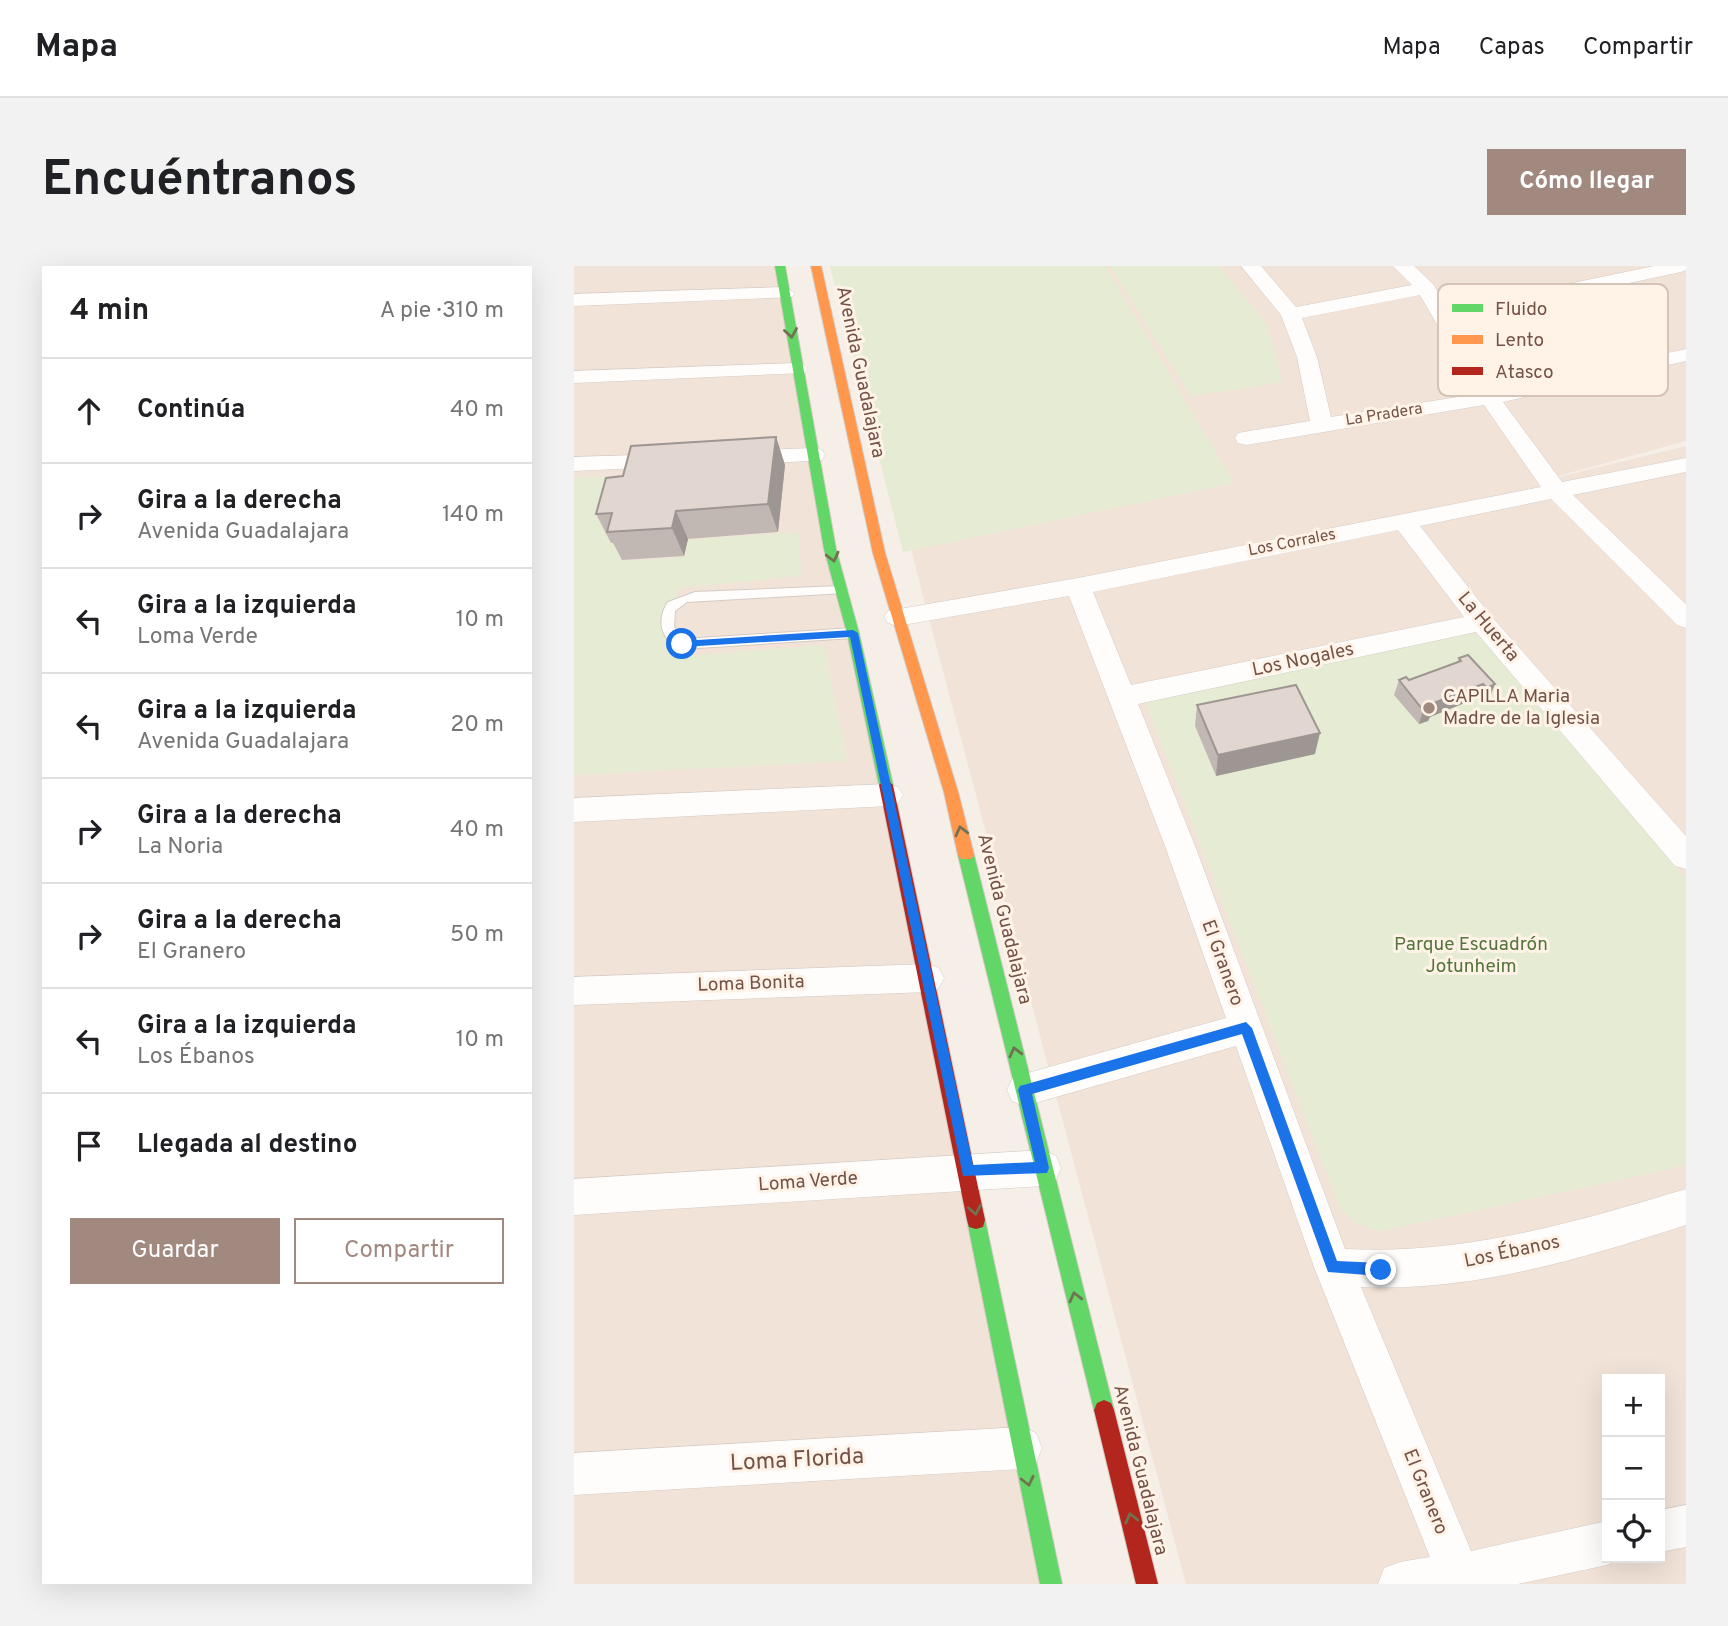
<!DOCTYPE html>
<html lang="es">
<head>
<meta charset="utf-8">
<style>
	:root { --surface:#fff; --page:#f2f2f2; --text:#202124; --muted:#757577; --line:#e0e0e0; --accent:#a28980 }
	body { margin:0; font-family:Overpass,sans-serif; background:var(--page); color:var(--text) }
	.controls { position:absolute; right:21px; bottom:21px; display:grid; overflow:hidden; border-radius:0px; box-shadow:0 7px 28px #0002 }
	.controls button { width:63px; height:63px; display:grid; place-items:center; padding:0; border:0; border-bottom:2px solid var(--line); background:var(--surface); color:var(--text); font:35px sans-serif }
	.stop { position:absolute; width:21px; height:21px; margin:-16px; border:5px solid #1a73e8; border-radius:50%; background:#fff }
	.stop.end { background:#1a73e8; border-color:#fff; box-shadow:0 2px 7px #0008 }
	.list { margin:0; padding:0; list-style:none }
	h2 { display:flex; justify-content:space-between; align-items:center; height:91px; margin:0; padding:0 28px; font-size:30px }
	h2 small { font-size:23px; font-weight:400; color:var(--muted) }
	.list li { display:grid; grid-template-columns:46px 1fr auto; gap:21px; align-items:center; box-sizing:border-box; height:105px; padding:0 28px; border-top:2px solid var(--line) }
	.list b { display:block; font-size:26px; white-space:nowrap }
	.list p { margin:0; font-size:23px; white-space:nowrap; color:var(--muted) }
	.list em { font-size:23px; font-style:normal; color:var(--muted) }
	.actions { display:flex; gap:14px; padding:21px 28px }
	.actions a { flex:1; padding:16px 0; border:2px solid var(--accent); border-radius:0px; text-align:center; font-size:24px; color:var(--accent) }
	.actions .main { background:var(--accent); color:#fff }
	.icon { flex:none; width:38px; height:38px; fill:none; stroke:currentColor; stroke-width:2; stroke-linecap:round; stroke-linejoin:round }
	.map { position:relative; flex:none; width:1112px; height:1318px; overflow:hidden; border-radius:0px }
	header { display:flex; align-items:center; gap:42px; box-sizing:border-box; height:98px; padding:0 35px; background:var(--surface); border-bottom:2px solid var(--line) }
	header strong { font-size:33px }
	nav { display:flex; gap:38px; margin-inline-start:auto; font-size:24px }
	.intro { display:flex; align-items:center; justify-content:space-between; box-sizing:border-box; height:168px; padding:0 42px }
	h1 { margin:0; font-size:49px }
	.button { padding:18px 32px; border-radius:0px; background:var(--accent); color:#fff; font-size:24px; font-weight:700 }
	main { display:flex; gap:42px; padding:0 42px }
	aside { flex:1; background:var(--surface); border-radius:0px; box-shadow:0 7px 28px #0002 }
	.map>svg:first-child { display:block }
</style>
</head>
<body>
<header>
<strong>Mapa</strong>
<nav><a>Mapa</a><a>Capas</a><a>Compartir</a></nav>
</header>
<div class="intro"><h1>Encuéntranos</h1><a class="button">Cómo llegar</a></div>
<main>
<aside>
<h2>4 min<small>A pie · 310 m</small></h2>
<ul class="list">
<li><svg class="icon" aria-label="ahead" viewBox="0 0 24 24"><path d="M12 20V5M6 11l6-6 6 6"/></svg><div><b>Continúa</b></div><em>40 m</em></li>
<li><svg class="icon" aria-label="right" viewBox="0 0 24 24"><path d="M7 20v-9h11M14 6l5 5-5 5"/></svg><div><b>Gira a la derecha</b><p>Avenida Guadalajara</p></div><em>140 m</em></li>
<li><svg class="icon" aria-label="left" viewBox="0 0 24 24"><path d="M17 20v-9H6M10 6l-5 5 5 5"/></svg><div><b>Gira a la izquierda</b><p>Loma Verde</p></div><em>10 m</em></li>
<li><svg class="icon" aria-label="left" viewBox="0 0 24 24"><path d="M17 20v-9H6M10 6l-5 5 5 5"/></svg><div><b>Gira a la izquierda</b><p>Avenida Guadalajara</p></div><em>20 m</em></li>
<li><svg class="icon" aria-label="right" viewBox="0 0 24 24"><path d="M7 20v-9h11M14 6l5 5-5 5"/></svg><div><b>Gira a la derecha</b><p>La Noria</p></div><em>40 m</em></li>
<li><svg class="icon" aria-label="right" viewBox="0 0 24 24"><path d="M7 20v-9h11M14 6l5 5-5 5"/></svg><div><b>Gira a la derecha</b><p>El Granero</p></div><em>50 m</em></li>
<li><svg class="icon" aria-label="left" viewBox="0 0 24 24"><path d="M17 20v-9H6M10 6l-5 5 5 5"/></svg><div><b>Gira a la izquierda</b><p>Los Ébanos</p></div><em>10 m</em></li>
<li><svg class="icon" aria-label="arrive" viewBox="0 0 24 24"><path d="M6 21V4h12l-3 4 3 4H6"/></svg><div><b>Llegada al destino</b></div></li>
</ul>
<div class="actions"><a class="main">Guardar</a><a>Compartir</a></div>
</aside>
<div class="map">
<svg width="1112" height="1318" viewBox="0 0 1112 1318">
	<rect width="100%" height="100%" fill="#f6efe8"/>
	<path fill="#f2e3d8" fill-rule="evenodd" d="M0,0H203L469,1318H0Z
		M266,0H1112V175L955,218L1112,180V1318H612L350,334ZM1033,1113H1086V1292H1033Z"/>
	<path fill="#e5ecd3" d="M256,0H531L660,217L329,286Z
		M536,0H645L692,57L709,116L617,130Z
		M68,210L44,240L36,277L51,276L47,295L110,291L114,274L224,266L228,310L104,322L96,391L250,379L273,495L0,509V211Z
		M896,365L913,377L1112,613V896L1097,903L806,965L782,957L766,942L573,440L578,433Z"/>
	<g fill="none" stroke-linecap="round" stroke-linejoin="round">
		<g stroke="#d4cbc6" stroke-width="2">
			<path id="lane" d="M267,320L273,324L271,327L113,336L101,345L100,361L110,373L279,362L285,367L279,372L108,383C86,375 82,353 94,336L121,326Z"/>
		</g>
		<g stroke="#d4cbc6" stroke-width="1">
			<path id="street" d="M667,0H687L722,41L838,19L819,0H840L859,18L874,43L1080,0H1112V4L1107,6L881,54L922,124L1112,83V95L929,136L988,216L1112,192V206L999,229L1112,338V362L1103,359L977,233L846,260L917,350L1112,570V603L1101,600L902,366L564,438L621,580L771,983C890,989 999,957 1112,923V959C1006,993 899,1026 787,1021L897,1285L1033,1255V1292H1048L1033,1299L944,1318H804L810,1302L826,1296L856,1291L740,1001L662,780L450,840L438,835L433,824L438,813L450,808L652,752L591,580L495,330L323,360L314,357L310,351L314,345L504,312L967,221L910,139L672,179L664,177L661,172L664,167L736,155L723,91L707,49ZM846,29L903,128L757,151L743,91L728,52ZM824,264L890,351L557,419L519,326Z
				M211,21L221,27L218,31L0,40V28Z
				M223,97L230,99L234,103L230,107L0,117V105Z
				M240,182L248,184L251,189L248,194L166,199L158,197L155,192L158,187L166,185Z
				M97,188L105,190L108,195L105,200L0,205V191Z
				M314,518L324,521L329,529L324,537L314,540L0,556V532Z
				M354,698L365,702L370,712L365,722L354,726L0,739V711Z
				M469,884L482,890L487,902L482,914L469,920L0,949V913Z
				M447,1161L462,1167L468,1182L462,1197L447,1203L0,1229V1187Z
				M1112,1239V1281L1086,1286V1244Z"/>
		</g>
		<g stroke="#d5cac5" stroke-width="2">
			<path id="fast" d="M201,0H211L262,283L285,367L319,519L312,525L305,519L273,367L250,283Z
				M392,583L397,585L400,589L540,1144L537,1151L530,1154L523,1151L520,1144L384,589L387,585Z
				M402,945L409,947L411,954L488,1318H466L393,954L395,947Z"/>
		</g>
		<g stroke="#d5cac5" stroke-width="2">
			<path id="slow" d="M237,0H247L311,287L384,526L400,589L397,593H387L384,589L370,526L299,287Z"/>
		</g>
		<g stroke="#d5cac5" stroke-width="2">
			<path id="jam" d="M312,513L319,519L411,954L409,961L402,963L395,961L393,954L305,519Z
				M530,1134L537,1137L540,1144L584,1318H562L520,1144L523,1137Z"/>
		</g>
		<use href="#lane" fill="#fefdfc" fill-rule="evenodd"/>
		<use href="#street" fill="#fefdfc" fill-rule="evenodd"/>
		<use href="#fast" fill="#63d668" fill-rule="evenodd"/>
		<use href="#slow" fill="#ff974d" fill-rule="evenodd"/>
		<use href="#jam" fill="#b3261e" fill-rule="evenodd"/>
	</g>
	<path fill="#c2b8b3" d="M202,171L211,199L204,266L114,273L110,290L48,294L39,277H37L22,248L49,210Z
		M885,392L921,418L915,433L907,436L903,432L856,451L854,455L845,458L820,429L825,414H835L883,396Z
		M623,439L741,488L642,510L621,460Z"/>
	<path fill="#9e9692" d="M202,171L211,199L204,266L194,238Z
		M102,245L114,273L110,290L98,262Z
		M909,418L903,432L856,451L854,455L845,458L849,444L857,438Z
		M921,418L915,433L907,436L913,422Z
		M746,467L741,488L642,510L644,489Z"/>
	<path fill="#e2d6d0" stroke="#9e9692" stroke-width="2" d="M202,171L194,238L102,245L98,262L33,266L38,247L22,248L32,212L49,210L57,180Z
		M894,389L921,418L913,422L909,418L857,438L859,441L849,444L825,414L832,411L835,414L887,395L885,392Z
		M722,419L746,467L644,489L623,439Z"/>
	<defs><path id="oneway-chevron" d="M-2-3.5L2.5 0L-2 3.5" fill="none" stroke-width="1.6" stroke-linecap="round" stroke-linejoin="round" transform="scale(1.75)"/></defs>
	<g stroke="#707350">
		<use href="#oneway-chevron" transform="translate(217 67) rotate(81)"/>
		<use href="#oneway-chevron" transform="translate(259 291) rotate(76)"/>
		<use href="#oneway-chevron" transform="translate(387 565) rotate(-104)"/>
		<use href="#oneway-chevron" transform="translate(441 786) rotate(-104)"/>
		<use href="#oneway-chevron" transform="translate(401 944) rotate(79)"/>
		<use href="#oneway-chevron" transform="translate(501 1031) rotate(-104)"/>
		<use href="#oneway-chevron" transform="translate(454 1215) rotate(77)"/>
		<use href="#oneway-chevron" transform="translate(557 1252) rotate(-104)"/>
	</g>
	<path fill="#1a73e8" d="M279,364L284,367L399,899L461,896L444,824L446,820L672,756L678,762L763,995L807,997L813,1004L811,1008L807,1010L754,1006L668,768L458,828L475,902L473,907L389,910L276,371L108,381L104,378L108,375Z"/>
	<circle fill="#a28980" stroke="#fff3e8" stroke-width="2.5" cx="855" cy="442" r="7"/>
	<g text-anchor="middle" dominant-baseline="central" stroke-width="6" stroke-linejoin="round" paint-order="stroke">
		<g font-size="16" fill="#745248" stroke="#fff3e8">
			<text transform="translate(810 149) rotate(-9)">La Pradera</text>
			<text transform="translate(718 277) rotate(-11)">Los Corrales</text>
		</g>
		<g font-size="19" fill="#745248" stroke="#fff3e8">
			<text transform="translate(286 106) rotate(78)">Avenida Guadalajara</text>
			<text transform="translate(914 361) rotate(50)">La Huerta</text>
			<text transform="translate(729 394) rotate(-12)">Los Nogales</text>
			<text transform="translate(430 653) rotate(76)">Avenida Guadalajara</text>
			<text transform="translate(648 697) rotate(70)">El Granero</text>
			<text transform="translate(177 718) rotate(-2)">Loma Bonita</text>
			<text transform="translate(234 916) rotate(-4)">Loma Verde</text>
			<text transform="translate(938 986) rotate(-12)">Los Ébanos</text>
			<text transform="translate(566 1204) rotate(76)">Avenida Guadalajara</text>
			<text transform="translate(851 1226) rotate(68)">El Granero</text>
		</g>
		<g font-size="19" fill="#745248" stroke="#fff3e8" text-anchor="start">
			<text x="869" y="431">CAPILLA Maria<tspan x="869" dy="22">Madre de la Iglesia</tspan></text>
		</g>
		<g font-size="19" fill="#55743d" stroke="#fff3e8">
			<text x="897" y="679">Parque Escuadrón<tspan x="897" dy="22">Jotunheim</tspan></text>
		</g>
		<g font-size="23" fill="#745248" stroke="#fff3e8">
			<text transform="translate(223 1195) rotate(-3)">Loma Florida</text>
		</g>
	</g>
	<rect x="864" y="18" width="230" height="112" rx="10" fill="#fff3e8" stroke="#d5c3b8" stroke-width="2"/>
	<rect x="878" y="38" width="31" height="8" fill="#63d668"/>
	<rect x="878" y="69" width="31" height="9" fill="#ff974d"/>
	<rect x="878" y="101" width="31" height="8" fill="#b3261e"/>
	<g font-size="19" fill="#745248">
		<text x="921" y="49">Fluido</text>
		<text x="921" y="80">Lento</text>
		<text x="921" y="112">Atasco</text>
	</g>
</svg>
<div class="controls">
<button>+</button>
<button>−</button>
<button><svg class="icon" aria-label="locate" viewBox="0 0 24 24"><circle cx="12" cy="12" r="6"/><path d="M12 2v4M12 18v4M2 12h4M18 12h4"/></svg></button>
</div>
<div class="stop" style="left:108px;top:378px"></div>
<div class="stop end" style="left:807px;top:1004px"></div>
</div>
</main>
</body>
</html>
